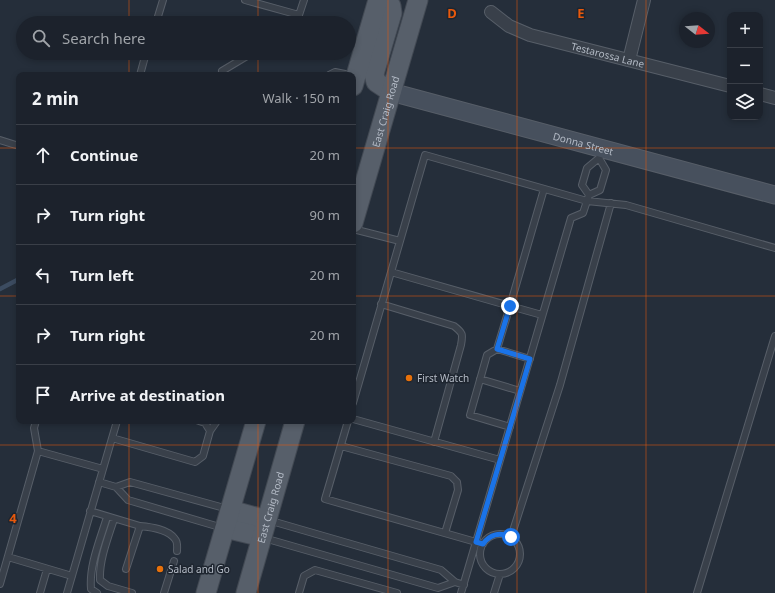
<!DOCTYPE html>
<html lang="en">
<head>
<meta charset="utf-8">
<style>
	:root { --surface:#1c222c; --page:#252a34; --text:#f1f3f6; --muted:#a0a4a9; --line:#3a3f48 }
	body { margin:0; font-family:"Noto Sans",sans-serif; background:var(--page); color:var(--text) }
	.controls { position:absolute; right:12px; top:12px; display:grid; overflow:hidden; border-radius:8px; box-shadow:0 2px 6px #0003 }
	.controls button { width:36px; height:36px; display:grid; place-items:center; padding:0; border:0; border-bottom:1px solid var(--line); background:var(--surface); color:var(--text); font:20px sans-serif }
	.compass { position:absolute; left:679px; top:12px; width:36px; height:36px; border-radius:50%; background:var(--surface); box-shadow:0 2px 6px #0003; rotate:107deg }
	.stop { position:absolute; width:12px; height:12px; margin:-9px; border:3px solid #1a73e8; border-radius:50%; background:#fff }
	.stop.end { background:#1a73e8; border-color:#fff; box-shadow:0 1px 4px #0008 }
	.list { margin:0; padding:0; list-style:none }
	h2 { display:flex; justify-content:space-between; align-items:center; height:52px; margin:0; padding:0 16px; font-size:17px }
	h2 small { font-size:13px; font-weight:400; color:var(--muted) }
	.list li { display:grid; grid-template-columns:26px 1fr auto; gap:12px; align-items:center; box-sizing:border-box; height:60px; padding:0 16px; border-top:1px solid var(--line) }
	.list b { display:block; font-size:15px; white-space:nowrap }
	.list em { font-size:13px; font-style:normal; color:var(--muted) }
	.icon { flex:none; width:22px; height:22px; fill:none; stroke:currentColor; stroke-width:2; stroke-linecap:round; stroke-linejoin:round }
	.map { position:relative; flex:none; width:775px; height:593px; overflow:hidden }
	.search { position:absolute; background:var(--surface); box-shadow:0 2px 6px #0003; left:16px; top:16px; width:340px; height:44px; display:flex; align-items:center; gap:10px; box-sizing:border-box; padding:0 14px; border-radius:22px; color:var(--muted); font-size:15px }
	.panel { position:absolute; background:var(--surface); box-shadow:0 2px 6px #0003; left:16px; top:72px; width:340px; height:352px; border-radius:8px }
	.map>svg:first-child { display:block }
</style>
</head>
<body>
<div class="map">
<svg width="775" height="593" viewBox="0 0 775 593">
	<rect width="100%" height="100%" fill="#252e3a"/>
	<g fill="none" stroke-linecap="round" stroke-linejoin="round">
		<path stroke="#3c4c61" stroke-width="4.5" d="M0,289L19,279"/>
		<g stroke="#575e68" stroke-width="8">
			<path id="lane" d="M245,0L299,15L304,0
				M156,23L163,0
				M222,71L252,53
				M140,75L146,53
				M329,75L335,72L350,75
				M0,140L19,146
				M589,195L582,185L587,168L599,158L600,156
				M353,229L400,241
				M391,272L510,306L497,349L487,355L470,415L510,427
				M381,304L454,326C463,333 463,334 461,345L434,442
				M542,315L510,306L544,189
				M497,349L530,359
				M480,379L520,391
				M353,403L425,155L587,201L626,205L775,248
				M353,419L500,460
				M348,421L325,499L483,544
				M210,431L217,421
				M112,438L195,462L203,456L210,431L205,423L199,421
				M341,446L451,476L457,482L458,490L445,533
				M38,451L103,469L67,593
				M103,469L117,421
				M99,482L116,487L130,482L228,509
				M116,487L128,500L223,528
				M90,511L140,526L126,569
				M114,519C108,538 99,560 100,580L108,586L132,593
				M268,520L441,570L455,582L464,585
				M140,526C151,527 168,529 175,539C178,542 177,547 177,551
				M480 554a20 20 0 1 1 40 0a20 20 0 1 1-40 0Z
				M511,537L560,385L611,203
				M264,538L438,588L455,582
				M8,557L72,576
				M0,584L38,451L34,428L36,421
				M40,593L47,569
				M97,593L91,589C89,565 100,540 107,517
				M164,593L174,561
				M299,593L304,576L315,570L397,593
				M461,593L571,218L583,213L589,195L600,190L606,170L599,158
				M494,593L500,574
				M697,593L775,336"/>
		</g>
		<g stroke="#575e68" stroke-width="14">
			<g id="street">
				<path id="s1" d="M491,12L509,26L530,35L730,86"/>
				<path d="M629,60L644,0"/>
				<path d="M760,94L775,98"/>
			</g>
		</g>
		<g stroke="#575e68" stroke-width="19">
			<g id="secondary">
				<path id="s2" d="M391,92L775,195"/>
			</g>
		</g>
		<g stroke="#424953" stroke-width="21">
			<g id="primary">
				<path d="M386,0L391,6L392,13L374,74L376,82L391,92"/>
				<path d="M353,86L378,0"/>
				<path id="s3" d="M353,223L418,0"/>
				<path d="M230,510L267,520"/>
				<path d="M225,528L262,537"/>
				<path d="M206,593L256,421"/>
				<path id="s4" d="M246,593L295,421"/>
			</g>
		</g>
		<use href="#lane" stroke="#39404a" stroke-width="6"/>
		<use href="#street" stroke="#39404a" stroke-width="12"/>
		<use href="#secondary" stroke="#47505d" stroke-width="17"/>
		<use href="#primary" stroke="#575f6a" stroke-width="19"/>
	</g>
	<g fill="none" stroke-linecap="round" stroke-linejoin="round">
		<path stroke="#1a73e8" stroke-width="5" d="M510,306L497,349L530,359L476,542L483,544C490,534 500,532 511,537"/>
	</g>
	<path fill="none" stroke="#e8590c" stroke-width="1" stroke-opacity="0.55" d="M129,0V23M258,0V23M388,0V593M517,0V593M646,0V593M129,53V75M258,53V75M0,148H19M353,148H775M0,296H19M353,296H775M129,421V593M258,421V593M0,445H775"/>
	<g fill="#e8710a" stroke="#1e252f" stroke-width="1.5">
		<circle cx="409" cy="378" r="4"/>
		<circle cx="160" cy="569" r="4"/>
	</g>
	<g text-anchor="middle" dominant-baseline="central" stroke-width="3" stroke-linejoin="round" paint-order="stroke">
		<g font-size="10" fill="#b4bbc6" stroke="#1e252f">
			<text stroke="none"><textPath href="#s1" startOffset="126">Testarossa Lane</textPath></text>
			<text stroke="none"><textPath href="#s3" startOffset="116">East Craig Road</textPath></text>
			<text stroke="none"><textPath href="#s2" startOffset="199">Donna Street</textPath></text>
			<text stroke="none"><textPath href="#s4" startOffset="89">East Craig Road</textPath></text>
		</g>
		<g font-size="10" fill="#b4bbc6" stroke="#1e252f" text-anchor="start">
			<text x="417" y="378">First Watch</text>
			<text x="168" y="569">Salad and Go</text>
		</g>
	</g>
	<g font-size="13" text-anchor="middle" font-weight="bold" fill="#e8590c" stroke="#1e252f" stroke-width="3" stroke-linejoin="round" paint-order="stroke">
		<text x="452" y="18">D</text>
		<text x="581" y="18">E</text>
		<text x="13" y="523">4</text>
	</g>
</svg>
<div class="controls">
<button>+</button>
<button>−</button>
<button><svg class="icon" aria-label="layers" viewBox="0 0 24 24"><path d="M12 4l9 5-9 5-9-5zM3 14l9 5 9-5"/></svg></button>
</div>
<svg class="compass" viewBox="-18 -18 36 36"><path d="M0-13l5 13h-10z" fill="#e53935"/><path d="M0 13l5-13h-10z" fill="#a0a4a9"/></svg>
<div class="stop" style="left:511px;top:537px"></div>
<div class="stop end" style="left:510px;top:306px"></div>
<div class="search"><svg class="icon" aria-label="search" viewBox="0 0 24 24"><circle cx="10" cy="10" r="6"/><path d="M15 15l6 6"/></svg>Search here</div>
<section class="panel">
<h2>2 min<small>Walk · 150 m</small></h2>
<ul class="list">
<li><svg class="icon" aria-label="ahead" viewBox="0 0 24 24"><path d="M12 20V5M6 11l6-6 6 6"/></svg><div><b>Continue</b></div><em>20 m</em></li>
<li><svg class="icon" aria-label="right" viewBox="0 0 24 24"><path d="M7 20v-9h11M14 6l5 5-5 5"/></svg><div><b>Turn right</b></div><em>90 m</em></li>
<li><svg class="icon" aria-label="left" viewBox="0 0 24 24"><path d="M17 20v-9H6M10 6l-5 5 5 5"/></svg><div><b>Turn left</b></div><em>20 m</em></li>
<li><svg class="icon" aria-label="right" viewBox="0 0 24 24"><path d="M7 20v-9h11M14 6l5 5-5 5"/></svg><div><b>Turn right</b></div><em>20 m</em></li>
<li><svg class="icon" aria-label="arrive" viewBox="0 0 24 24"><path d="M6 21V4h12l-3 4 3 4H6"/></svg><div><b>Arrive at destination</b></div></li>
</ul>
</section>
</div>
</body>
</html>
